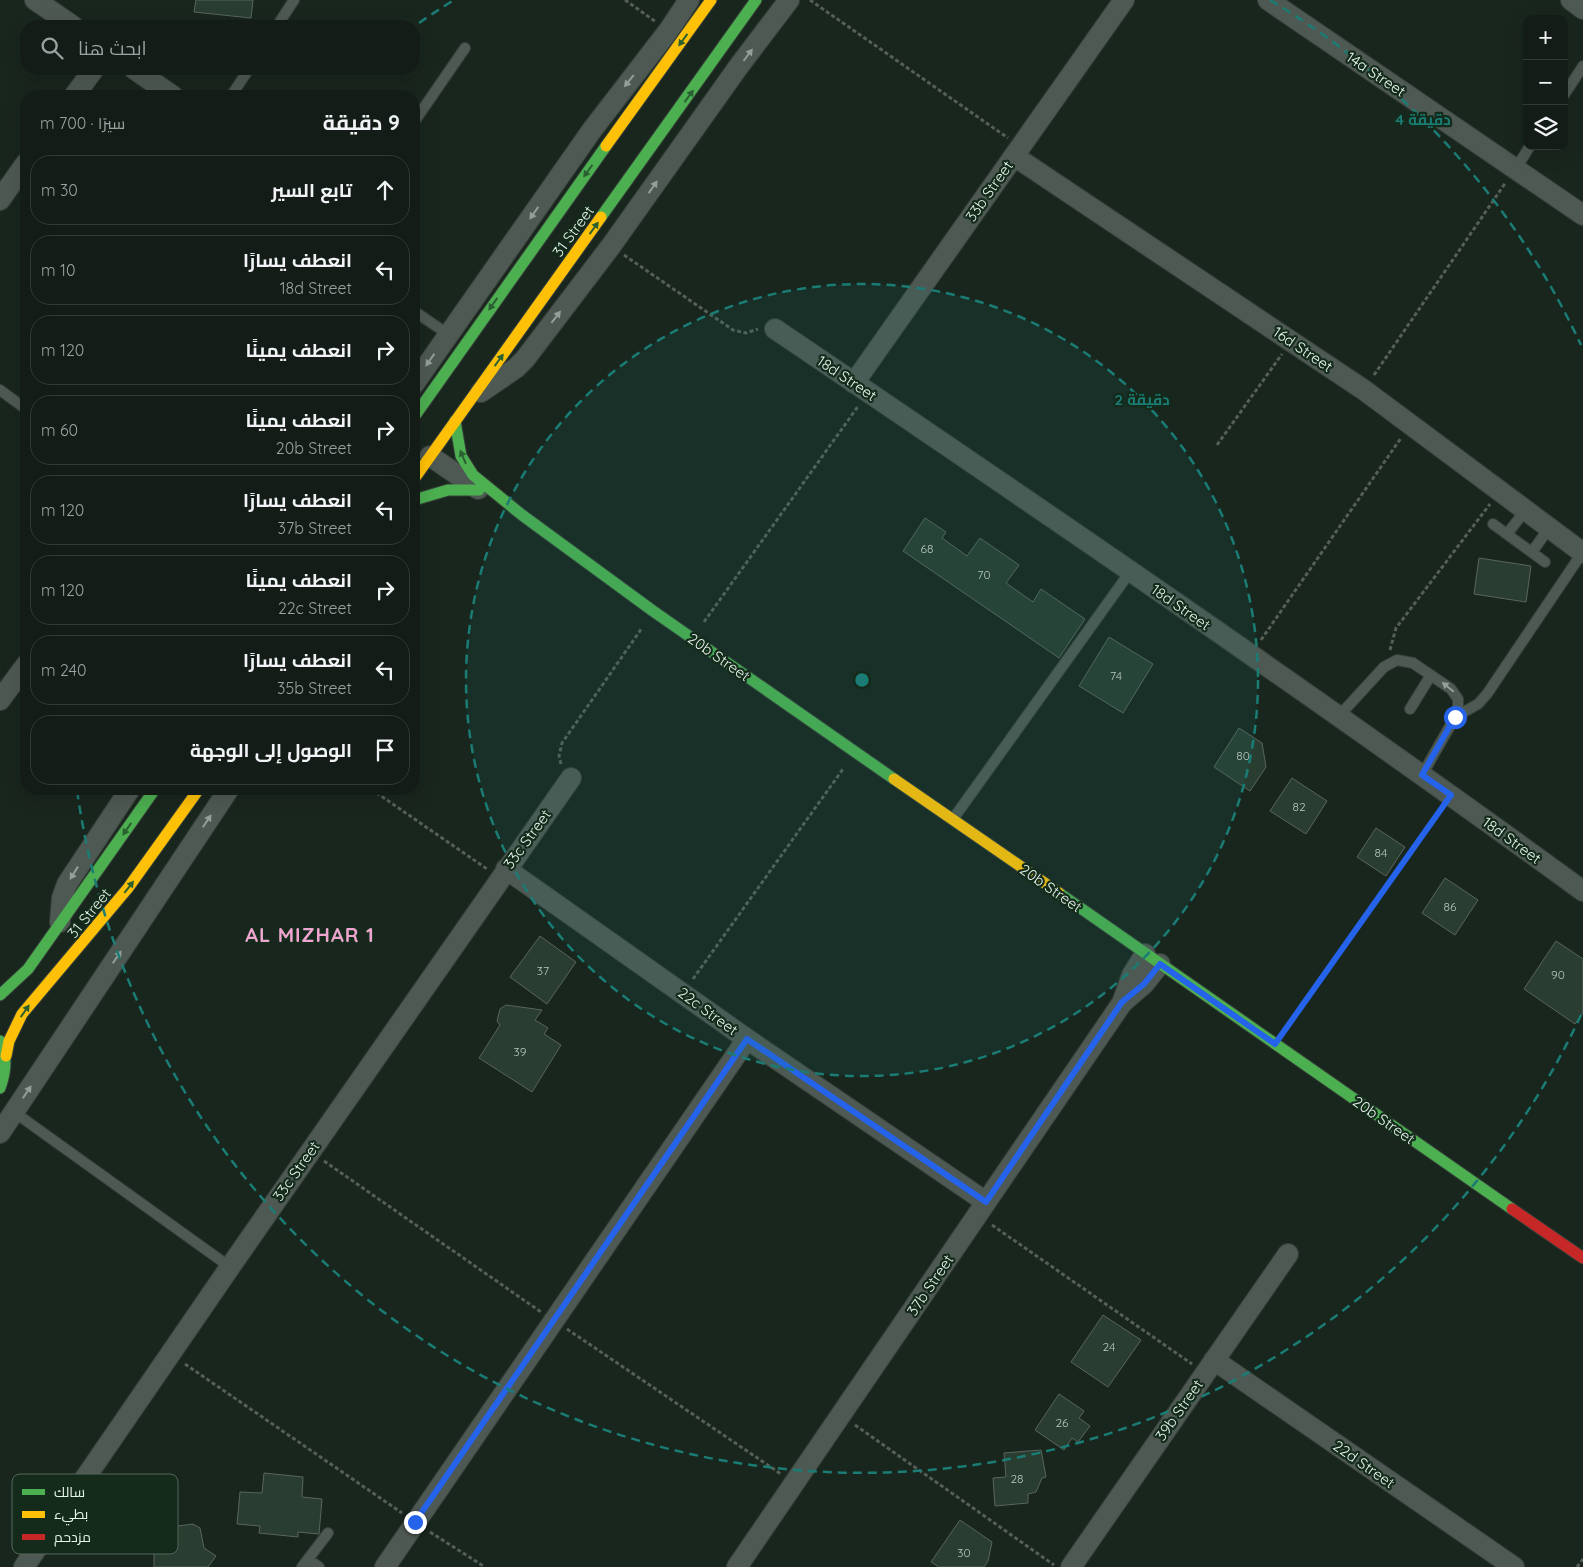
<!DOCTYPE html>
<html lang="ar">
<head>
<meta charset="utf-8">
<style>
	:root { --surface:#131c16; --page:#1c251f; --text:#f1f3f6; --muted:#9da1a1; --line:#323a35 }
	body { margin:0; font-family:Quicksand,Cairo,sans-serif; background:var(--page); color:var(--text); direction:rtl }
	.controls { position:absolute; right:15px; top:15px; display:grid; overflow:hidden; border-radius:10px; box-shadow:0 5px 20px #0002 }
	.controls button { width:45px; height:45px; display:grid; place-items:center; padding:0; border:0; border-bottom:1px solid var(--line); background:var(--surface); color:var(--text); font:25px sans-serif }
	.stop { position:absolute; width:15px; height:15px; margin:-11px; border:4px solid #2563eb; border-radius:50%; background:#fff }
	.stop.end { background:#2563eb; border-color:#fff; box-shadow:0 1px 5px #0008 }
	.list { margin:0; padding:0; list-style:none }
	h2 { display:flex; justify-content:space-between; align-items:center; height:65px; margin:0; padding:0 20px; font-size:21px }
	h2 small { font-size:16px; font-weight:400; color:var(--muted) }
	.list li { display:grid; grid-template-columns:32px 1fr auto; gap:15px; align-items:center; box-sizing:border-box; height:70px; margin:0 10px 10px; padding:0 10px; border:1px solid var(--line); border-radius:20px }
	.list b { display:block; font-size:19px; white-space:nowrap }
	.list p { margin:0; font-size:16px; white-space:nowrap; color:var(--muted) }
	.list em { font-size:16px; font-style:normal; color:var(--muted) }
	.icon { flex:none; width:28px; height:28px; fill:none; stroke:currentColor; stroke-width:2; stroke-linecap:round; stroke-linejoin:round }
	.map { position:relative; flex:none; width:1583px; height:1567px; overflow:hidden; direction:ltr }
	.search { position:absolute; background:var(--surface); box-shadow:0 5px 20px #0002; left:20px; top:20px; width:400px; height:55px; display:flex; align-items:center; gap:12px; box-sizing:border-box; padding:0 18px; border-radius:20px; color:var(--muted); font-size:19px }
	.panel { position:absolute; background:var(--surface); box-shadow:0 5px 20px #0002; left:20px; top:90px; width:400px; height:705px; border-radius:20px; direction:rtl }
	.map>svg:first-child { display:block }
</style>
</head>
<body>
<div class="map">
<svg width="1583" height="1567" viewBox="0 0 1583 1567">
	<rect width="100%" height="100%" fill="#19261d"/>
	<path fill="#293d31" stroke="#5a655d" d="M196,0H253L251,18L194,12Z
		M925,518L946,532L942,538L967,556L980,538L1019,565L1006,583L1033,602L1041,589L1085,619L1059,658L903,551Z
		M1479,558L1531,566L1526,602L1474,594Z
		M1109,637L1153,664L1123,713L1079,686Z
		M1239,728L1262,743L1266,767L1250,791L1214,767Z
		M1292,778L1327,801L1306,834L1270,811Z
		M1376,828L1405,847L1386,876L1357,857Z
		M1445,878L1478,900L1455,935L1422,913Z
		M540,936L576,962L547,1004L510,977Z
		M1556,941L1583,959V1013L1575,1024L1524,989Z
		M506,1005L542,1010L535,1020L548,1028L544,1034L561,1045L532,1092L479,1058L500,1025L497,1021L500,1009Z
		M1103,1315L1141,1340L1108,1387L1071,1362Z
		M1059,1394L1084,1411L1079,1418L1090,1426L1078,1442L1072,1438L1064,1450L1035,1430Z
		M1041,1450L1046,1477L1042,1478L1036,1492L1028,1494V1503L995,1506L993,1478L1006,1477L1004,1453Z
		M264,1473L303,1477L302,1497L322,1499L319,1534L298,1532V1537L259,1533L260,1526L237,1524L240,1492L262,1493Z
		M960,1520L992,1542L988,1561L984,1567H939L931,1562Z
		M193,1524L200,1528L204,1548L216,1556L208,1567H154V1554L171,1527Z"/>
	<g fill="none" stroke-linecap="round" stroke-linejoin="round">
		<g stroke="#364039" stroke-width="12">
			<path id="lane" d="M277,26L294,0
				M1564,95L1583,66
				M231,96L249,69
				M414,122L465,48
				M1515,170L1530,146
				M414,311L449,335
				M0,390L26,409
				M1493,524L1545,562
				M1507,534L1525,511
				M1532,552L1549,528
				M1410,709L1431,675
				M1338,717L1384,667L1397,660L1413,663L1451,689L1458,699V712L1422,775
				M1455,717L1478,704L1487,694L1582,553
				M953,819L1130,572
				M14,1112L230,1267
				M308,1559L319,1567
				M302,1567L328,1533"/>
		</g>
		<g stroke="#364039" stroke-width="22">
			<path id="street" d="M35,0L73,26
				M1268,0L1583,215
				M1571,0L1583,9
				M134,69L173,96
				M74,96L94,69
				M1014,156L1364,390L1583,553
				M0,200L26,163
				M775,329C1047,513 1318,698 1583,891
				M854,383L1124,0
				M414,384L592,130L669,30L689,0
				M481,392L516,368L525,359L611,246L739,66L789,0
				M430,456L478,489
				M0,700L26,665
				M506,869L747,1039L986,1202
				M60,922L62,898L67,884L130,789
				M1122,1003L1144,984L1160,964
				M0,1133L229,789
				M1214,1360L1514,1567
				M24,1567L230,1267L571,778
				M385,1567L747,1039
				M737,1567L1122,1003L1132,975L1145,954
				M1071,1567L1288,1254"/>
		</g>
		<g stroke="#364039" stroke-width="13">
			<path id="fast" d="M601,217L756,0
				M414,417L606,146
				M455,421L461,456L473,475L522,515L653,611L894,779
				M414,500L448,490H479
				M1059,893L1512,1209
				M0,995L28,969L155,789
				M0,1041C8,1057 6,1072 0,1088"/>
		</g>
		<g stroke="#364039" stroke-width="13">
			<path id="slow" d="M606,146L711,0
				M414,479L601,217
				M894,779L1059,893
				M6,1056L9,1041L22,1014L128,888L199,789"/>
		</g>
		<g stroke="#364039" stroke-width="13">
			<path id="jam" d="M1512,1209L1583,1258"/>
		</g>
		<path stroke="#555f58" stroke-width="3" stroke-dasharray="4 2.5" stroke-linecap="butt" d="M625,0L656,22
			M810,0L1008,138
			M624,255L733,330L746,333L758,329
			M1374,375L1506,182
			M1217,445L1282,354
			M704,622L859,405
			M1261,640L1401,438
			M1390,650L1396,628L1490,504
			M561,764L559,756L562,743L642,628
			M371,789L487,869
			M693,979L843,769
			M1287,1027L1441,810
			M324,1161L541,1312
			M992,1225L1192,1364
			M567,1329L781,1474
			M185,1364L402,1513
			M855,1425L1054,1565
			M430,1532L485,1567
			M1577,1567L1583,1559"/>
		<use href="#lane" stroke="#4f5953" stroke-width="10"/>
		<use href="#street" stroke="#4f5953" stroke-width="20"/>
		<use href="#fast" stroke="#4caf50" stroke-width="11"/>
		<use href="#slow" stroke="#ffc107" stroke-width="11"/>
		<use href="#jam" stroke="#c62828" stroke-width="11"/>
	</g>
	<defs><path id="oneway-solid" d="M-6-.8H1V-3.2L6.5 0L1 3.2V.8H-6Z" transform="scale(1.25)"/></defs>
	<g fill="#2a6031">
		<use href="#oneway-solid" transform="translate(683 40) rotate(126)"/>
		<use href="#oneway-solid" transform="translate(689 96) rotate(-54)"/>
		<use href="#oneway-solid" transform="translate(588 171) rotate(126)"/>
		<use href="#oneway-solid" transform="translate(594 228) rotate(-54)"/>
		<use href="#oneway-solid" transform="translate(493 304) rotate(125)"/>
		<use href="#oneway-solid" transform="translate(499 360) rotate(-54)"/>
		<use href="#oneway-solid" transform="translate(463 457) rotate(-113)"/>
		<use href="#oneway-solid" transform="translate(127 829) rotate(125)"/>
		<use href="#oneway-solid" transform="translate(129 887) rotate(-52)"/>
		<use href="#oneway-solid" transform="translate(25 1011) rotate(-55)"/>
	</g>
	<g fill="#939f97">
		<use href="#oneway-solid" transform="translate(748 55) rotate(-53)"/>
		<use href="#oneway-solid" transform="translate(629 81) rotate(129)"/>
		<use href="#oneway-solid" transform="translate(653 187) rotate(-55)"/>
		<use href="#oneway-solid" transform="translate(534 213) rotate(125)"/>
		<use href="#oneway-solid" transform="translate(556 317) rotate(-52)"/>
		<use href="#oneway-solid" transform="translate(430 360) rotate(125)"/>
		<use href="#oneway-solid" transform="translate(1448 687) rotate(-141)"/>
		<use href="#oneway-solid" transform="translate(207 821) rotate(-56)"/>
		<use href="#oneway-solid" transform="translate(74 873) rotate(122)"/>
		<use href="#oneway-solid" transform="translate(117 957) rotate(-56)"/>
		<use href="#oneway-solid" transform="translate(27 1092) rotate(-56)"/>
	</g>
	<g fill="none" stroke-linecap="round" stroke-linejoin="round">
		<path stroke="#2563eb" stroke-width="6" d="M415,1522L747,1039L986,1202L1122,1002L1144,984L1160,964L1275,1044L1451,795L1422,775L1455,717"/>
	</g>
	<circle cx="862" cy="680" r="396" fill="#1a7c74" fill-opacity=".12"/>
	<g fill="none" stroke="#1a7c74" stroke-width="2.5" stroke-dasharray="9 6">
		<circle cx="862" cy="680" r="396"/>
		<path d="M1581 1015A793 793 0 0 1 77 790M419 23A793 793 0 0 1 454 0M1270 0A793 793 0 0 1 1581 345"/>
	</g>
	<g text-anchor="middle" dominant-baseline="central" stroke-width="4.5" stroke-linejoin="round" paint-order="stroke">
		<g font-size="12" fill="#b8c7bc">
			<text x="927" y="548">68</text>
			<text x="984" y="574">70</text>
			<text x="1116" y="675">74</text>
			<text x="1243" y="755">80</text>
			<text x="1299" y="806">82</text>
			<text x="1381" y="852">84</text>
			<text x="1450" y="906">86</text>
			<text x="543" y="970">37</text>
			<text x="1558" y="974">90</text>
			<text x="520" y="1051">39</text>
			<text x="1109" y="1346">24</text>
			<text x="1062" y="1422">26</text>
			<text x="1017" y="1478">28</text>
			<text x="964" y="1552">30</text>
		</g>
		<g font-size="15" fill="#e7f5eb" stroke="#142b1c">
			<text transform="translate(1376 74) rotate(34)">14a Street</text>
			<text transform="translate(989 191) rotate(-55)">33b Street</text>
			<text transform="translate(573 231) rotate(-54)">31 Street</text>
			<text transform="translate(1303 349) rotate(34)">16d Street</text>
			<text transform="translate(847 378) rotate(34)">18d Street</text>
			<text transform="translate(1181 607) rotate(35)">18d Street</text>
			<text transform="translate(719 657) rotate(35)">20b Street</text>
			<text transform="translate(527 839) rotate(-54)">33c Street</text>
			<text transform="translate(1512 840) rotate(36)">18d Street</text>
			<text transform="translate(1051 888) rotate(35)">20b Street</text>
			<text transform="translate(89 913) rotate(-51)">31 Street</text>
			<text transform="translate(708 1011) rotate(36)">22c Street</text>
			<text transform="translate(1384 1120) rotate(35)">20b Street</text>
			<text transform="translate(296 1171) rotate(-55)">33c Street</text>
			<text transform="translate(930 1285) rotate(-56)">37b Street</text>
			<text transform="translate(1179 1410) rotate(-55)">39b Street</text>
			<text transform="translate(1364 1464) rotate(35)">22d Street</text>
		</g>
		<g font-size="20" font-weight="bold" letter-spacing="1" fill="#eda4ce" stroke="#142b1c">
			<text x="310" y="934">AL MIZHAR 1</text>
		</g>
	</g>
	<rect x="12" y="1474" width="166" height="80" rx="8" fill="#142b1c" stroke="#53685a" stroke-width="1"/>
	<rect x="22" y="1489" width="23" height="6" fill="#4caf50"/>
	<rect x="22" y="1511" width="23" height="7" fill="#ffc107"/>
	<rect x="22" y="1534" width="23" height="6" fill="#c62828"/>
	<g font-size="14" fill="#e7f5eb">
		<text x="54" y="1497">سالك</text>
		<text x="54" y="1519">بطيء</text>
		<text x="54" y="1542">مزدحم</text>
	</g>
	<circle cx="862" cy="680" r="8" fill="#1a7c74" stroke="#142b1c" stroke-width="2.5"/>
	<g font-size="15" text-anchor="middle" font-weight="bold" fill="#1a7c74" stroke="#142b1c" stroke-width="4.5" stroke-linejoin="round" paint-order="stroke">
		<text x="1423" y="125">4 دقيقة</text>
		<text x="1142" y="405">2 دقيقة</text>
	</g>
</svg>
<div class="controls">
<button>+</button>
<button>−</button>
<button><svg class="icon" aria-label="layers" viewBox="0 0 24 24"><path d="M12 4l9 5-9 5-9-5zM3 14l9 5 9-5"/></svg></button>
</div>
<div class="stop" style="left:1455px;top:717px"></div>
<div class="stop end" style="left:415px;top:1522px"></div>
<div class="search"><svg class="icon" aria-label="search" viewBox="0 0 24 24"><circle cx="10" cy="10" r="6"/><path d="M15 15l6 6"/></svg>ابحث هنا</div>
<section class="panel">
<h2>9 دقيقة<small>سيرًا · 700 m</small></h2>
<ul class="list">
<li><svg class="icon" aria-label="ahead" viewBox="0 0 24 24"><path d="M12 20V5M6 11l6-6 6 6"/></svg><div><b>تابع السير</b></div><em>30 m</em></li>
<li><svg class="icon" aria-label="left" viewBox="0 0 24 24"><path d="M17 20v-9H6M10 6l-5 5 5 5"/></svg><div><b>انعطف يسارًا</b><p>18d Street</p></div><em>10 m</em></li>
<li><svg class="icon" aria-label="right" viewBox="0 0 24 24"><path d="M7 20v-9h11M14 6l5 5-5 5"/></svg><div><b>انعطف يمينًا</b></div><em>120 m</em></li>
<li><svg class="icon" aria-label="right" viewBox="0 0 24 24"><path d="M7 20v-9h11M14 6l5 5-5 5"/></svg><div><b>انعطف يمينًا</b><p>20b Street</p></div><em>60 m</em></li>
<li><svg class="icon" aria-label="left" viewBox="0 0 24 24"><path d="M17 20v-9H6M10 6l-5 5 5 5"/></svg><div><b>انعطف يسارًا</b><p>37b Street</p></div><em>120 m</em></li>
<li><svg class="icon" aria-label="right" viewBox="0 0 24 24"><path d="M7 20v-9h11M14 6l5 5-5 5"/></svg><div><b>انعطف يمينًا</b><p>22c Street</p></div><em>120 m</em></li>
<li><svg class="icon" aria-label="left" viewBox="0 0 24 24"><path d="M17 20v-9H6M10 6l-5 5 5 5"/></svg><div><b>انعطف يسارًا</b><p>35b Street</p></div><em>240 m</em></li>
<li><svg class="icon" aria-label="arrive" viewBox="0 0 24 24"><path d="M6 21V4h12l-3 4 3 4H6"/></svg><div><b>الوصول إلى الوجهة</b></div></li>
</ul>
</section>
</div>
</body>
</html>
